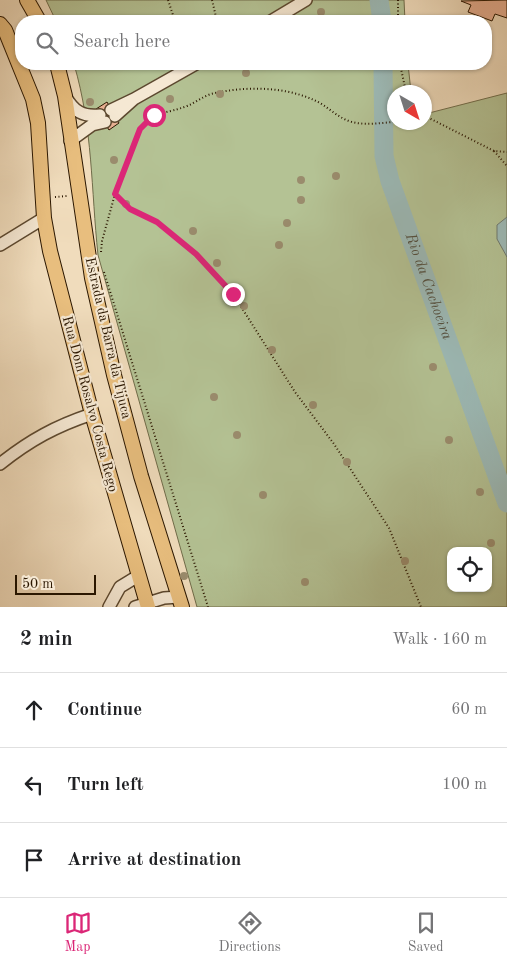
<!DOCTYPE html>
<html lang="en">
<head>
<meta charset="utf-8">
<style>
	:root { --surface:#fff; --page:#f2f2f2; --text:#202124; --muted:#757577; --line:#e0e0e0; --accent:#db2777 }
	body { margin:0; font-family:"Old Standard TT",serif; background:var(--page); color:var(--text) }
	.controls { position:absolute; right:15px; bottom:15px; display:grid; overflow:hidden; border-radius:10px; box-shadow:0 1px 4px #0004 }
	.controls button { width:45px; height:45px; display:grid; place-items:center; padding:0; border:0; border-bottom:1px solid var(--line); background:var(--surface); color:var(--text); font:25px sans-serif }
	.compass { position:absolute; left:387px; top:85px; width:45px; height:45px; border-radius:50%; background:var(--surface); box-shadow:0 1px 4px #0004; rotate:141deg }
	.scale { position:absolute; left:15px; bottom:12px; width:81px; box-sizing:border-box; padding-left:5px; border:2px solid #2b1700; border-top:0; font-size:14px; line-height:18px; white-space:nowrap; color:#2b1700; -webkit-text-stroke:4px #f5e8d3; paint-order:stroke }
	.stop { position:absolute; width:15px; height:15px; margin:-11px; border:4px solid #db2777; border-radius:50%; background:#fff }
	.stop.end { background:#db2777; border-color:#fff; box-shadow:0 1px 5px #0008 }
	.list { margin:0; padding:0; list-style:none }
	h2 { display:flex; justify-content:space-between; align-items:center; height:65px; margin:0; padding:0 20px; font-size:21px }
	h2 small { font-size:16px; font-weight:400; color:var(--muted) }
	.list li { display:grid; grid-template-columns:32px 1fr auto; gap:15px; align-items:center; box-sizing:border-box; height:75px; padding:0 20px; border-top:1px solid var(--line) }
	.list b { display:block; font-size:19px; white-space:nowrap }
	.list em { font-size:16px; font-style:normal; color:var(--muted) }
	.icon { flex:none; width:28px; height:28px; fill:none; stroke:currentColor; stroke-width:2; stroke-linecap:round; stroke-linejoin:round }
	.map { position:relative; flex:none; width:507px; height:607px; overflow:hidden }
	.search { position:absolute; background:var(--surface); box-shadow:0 1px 4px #0004; left:15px; right:15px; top:15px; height:55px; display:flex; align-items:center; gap:12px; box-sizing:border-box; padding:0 18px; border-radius:20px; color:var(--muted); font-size:19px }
	.sheet { height:290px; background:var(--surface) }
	nav { display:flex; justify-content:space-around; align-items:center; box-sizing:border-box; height:70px; border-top:1px solid var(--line); background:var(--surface); font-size:14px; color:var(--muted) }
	nav a { display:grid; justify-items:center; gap:2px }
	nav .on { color:var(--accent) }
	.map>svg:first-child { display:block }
</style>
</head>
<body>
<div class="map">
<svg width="507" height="607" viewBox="0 0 507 607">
	<rect width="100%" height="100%" fill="#f0dcbc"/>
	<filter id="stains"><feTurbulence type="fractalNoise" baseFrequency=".004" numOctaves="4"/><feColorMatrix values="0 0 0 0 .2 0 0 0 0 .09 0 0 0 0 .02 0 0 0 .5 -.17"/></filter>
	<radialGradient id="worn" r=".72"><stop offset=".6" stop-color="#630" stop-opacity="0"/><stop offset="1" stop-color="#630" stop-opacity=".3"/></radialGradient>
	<path fill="#b4c294" stroke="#706c4a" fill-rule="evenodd" d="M46,0H404L405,21H56Z
		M74,64H408L411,92H394V122H424L425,110L429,113L507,93V607H197L98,255C91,189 93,129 74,64ZM451,551H488V588H451Z"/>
	<path fill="#9cbab7" stroke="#6f796e" d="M507,217V257L497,239V225Z"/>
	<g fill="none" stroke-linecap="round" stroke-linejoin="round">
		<g stroke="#9cbab7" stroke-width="19">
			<path d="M379,0L382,21"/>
			<path id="s1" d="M383,64L384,156L390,181L507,503"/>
		</g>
	</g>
	<path fill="#e9b193" stroke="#2b1700" d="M507,0V18L495,14L492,21L468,12L471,5L461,1Z
		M107,102L119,123L109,130L96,109Z"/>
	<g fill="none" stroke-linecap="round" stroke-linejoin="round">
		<g stroke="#5c482f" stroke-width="14">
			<path id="minor" d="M271,21L306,0
				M65,96C74,111 82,117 100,115
				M134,99L196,64
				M111,110L134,99L115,116
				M70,141L92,125L105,122
				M0,245L44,218
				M0,464C30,440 56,426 92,414
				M109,607L120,587L138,576
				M135,607L164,598L179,597"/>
		</g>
		<g stroke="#2b1700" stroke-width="16">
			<path id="major" d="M27,0L39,21
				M0,24L5,30L33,99L38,123L44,218L50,251L92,414L148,607
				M57,64L65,96L92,278L114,375L141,476L182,607"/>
		</g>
		<path stroke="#2b1700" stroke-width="2" stroke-dasharray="1 2.5" stroke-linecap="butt" d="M168,0L175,21
			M212,0L217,21
			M398,0V21
			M400,64L406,92
			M424,117H427L494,151L507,152
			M494,151L507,166
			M115,194L141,129C155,110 167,114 187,106C195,103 202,97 211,94C244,86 285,86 316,101C327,106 337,117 349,121C363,126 379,123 394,122
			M55,197L67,196
			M101,252L102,241L115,194L130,209L157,222L196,254L233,294L295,392L334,444L389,528L421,607
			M104,272L208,607"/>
		<use href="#minor" stroke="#f5e8d3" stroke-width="11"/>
		<use href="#major" stroke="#e8be7e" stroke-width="14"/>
	</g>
	<g fill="#9a8c6d">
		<circle cx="321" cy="12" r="4"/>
		<circle cx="246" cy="73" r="4"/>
		<circle cx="220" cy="94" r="4"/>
		<circle cx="170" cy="99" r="4"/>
		<circle cx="90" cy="102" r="4"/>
		<circle cx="114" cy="160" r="4"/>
		<circle cx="336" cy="176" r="4"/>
		<circle cx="301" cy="180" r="4"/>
		<circle cx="301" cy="200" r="4"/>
		<circle cx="126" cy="204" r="4"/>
		<circle cx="287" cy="223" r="4"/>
		<circle cx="193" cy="231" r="4"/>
		<circle cx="279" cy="245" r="4"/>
		<circle cx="217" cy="263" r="4"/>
		<circle cx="244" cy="306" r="4"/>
		<circle cx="272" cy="350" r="4"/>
		<circle cx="433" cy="367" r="4"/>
		<circle cx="214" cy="397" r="4"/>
		<circle cx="313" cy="405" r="4"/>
		<circle cx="237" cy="435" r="4"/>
		<circle cx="449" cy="440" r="4"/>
		<circle cx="347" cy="462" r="4"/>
		<circle cx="480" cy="492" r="4"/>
		<circle cx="263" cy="495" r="4"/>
		<circle cx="491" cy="543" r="4"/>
		<circle cx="405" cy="561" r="4"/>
		<circle cx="184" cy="576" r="4"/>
		<circle cx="305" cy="582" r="4"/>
	</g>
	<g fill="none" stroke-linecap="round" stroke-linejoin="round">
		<path stroke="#db2777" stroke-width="6" d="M154,115L140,129L115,194L130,209L157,222L196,254L233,294"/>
	</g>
	<g text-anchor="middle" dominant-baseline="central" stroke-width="4.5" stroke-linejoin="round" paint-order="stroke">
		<g font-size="14" fill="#2b1700" stroke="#f5e8d3">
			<text transform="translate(108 338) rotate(77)">Estrada da Barra da Tijuca</text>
			<text transform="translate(90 404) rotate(75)">Rua Dom Rosalvo Costa Rego</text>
		</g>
		<g font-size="15" font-style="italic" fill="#535040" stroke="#f5e8d3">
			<text stroke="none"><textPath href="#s1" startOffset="230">Rio da Cachoeira</textPath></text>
		</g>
	</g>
	<rect width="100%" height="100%" filter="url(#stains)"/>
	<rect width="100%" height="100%" fill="url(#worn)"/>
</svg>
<div class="controls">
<button><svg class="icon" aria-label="locate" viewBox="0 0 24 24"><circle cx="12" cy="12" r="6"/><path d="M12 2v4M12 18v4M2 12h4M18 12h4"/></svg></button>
</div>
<svg class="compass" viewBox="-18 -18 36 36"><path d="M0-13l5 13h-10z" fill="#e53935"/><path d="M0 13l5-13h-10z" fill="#757577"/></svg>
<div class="scale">50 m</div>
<div class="stop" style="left:154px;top:115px"></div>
<div class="stop end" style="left:233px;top:294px"></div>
<div class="search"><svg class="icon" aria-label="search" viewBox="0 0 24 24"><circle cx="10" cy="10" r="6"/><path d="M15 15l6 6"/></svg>Search here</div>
</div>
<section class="sheet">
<h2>2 min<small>Walk · 160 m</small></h2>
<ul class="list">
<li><svg class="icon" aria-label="ahead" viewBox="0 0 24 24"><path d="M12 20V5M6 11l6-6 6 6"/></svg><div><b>Continue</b></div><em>60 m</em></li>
<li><svg class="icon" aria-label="left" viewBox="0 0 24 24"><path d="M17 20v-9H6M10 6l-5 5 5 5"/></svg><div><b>Turn left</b></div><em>100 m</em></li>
<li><svg class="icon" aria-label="arrive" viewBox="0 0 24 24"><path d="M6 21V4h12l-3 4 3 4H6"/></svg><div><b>Arrive at destination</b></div></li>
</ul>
</section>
<nav>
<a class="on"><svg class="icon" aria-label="map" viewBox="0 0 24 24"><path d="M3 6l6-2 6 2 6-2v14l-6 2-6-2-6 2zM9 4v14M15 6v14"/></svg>Map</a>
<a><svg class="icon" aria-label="directions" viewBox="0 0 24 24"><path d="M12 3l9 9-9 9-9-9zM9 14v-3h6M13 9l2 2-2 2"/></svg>Directions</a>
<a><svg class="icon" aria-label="saved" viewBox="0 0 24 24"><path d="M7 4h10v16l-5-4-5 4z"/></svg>Saved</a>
</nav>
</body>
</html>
